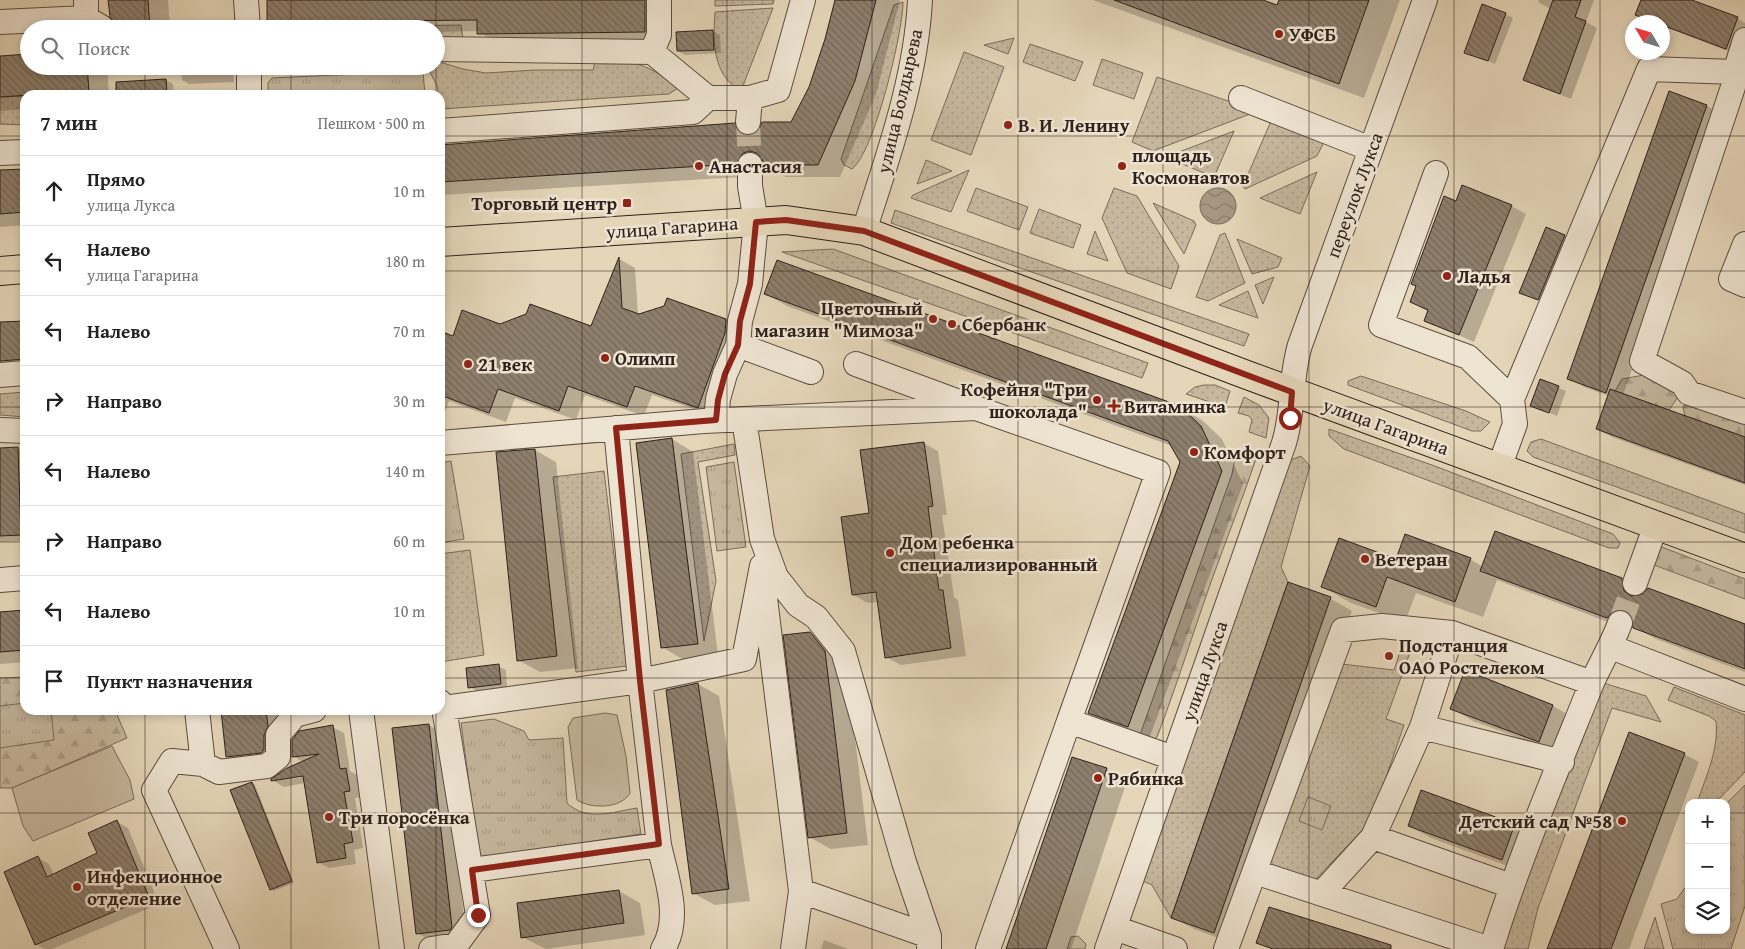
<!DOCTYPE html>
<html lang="ru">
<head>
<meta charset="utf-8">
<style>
	:root { --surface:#fff; --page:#f2f2f2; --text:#222; --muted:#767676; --line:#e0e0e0 }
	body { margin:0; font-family:"Gentium Book Plus",serif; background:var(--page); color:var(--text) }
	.controls { position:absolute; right:15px; bottom:15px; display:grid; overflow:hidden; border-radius:10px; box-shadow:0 2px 8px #0003 }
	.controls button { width:45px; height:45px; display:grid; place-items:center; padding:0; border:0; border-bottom:1px solid var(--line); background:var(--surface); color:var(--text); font:25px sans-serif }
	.compass { position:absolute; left:1625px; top:15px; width:45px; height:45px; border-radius:50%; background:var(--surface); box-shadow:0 2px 8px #0003; rotate:308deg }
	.stop { position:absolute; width:15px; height:15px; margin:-11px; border:4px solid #8f2418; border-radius:50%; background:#fff }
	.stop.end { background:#8f2418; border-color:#fff; box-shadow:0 1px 5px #0008 }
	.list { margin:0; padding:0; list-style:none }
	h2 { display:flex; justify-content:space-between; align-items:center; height:65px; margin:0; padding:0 20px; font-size:21px }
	h2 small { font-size:16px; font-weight:400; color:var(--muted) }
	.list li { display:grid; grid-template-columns:32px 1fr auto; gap:15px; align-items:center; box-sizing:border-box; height:70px; padding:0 20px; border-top:1px solid var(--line) }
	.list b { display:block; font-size:19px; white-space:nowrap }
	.list p { margin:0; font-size:16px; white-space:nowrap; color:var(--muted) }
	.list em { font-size:16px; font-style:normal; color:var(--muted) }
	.icon { flex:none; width:28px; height:28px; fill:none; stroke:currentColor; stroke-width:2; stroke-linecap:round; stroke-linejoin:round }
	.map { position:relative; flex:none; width:1745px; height:949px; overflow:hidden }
	.search { position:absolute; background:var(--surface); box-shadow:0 2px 8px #0003; left:20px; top:20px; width:425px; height:55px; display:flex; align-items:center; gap:12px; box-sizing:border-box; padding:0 18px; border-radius:28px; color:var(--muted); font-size:19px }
	.panel { position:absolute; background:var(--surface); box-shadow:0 2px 8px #0003; left:20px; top:90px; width:425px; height:625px; border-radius:15px }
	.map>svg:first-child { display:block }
</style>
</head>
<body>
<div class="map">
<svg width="1745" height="949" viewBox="0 0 1745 949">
	<defs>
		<pattern id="grass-dots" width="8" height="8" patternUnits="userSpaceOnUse" patternTransform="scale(1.25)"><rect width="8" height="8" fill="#c6b79e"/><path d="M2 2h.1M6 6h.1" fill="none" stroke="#aa9d88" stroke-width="1.8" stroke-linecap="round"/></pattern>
		<pattern id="forest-firs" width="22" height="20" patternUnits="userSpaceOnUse" patternTransform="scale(1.25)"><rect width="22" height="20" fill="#c6b79e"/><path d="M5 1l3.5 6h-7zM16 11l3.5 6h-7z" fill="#aa9d88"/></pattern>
		<pattern id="park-tufts" width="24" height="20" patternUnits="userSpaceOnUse" patternTransform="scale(1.25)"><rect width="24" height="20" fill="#c6b79e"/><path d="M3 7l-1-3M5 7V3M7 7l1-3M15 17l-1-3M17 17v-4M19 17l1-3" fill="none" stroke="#aa9d88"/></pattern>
		<pattern id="water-waves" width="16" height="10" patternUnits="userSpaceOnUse" patternTransform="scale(1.25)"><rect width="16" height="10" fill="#a79883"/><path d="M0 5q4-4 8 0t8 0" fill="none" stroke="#887c6a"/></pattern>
		<pattern id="building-back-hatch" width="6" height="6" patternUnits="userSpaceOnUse" patternTransform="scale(1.25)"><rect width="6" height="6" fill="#8e7f6d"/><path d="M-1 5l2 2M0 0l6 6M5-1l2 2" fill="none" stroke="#746859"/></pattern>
	</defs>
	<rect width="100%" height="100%" fill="#e5d6b9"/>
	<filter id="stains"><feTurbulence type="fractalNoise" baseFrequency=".004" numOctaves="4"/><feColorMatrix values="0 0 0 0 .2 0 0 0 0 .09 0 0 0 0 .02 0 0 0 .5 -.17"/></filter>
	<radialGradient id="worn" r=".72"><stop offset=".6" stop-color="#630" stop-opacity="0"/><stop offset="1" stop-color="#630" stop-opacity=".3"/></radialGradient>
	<path fill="url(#grass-dots)" stroke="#7a6c5c" d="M715,0H774L773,4L715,6Z
		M903,2C903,32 874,153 852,169L844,165L841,159L894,5Z
		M773,8L741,91C712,75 713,41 715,12Z
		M461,25L463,39L436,40V29L267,28Z
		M1014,38L1008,54L984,45Z
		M1030,44L1083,62L1075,81L1023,62Z
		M964,52L1004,67L971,155L931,140Z
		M596,58C632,60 649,64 678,88L669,94L637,96L441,109L437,86L427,66H436V61L463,69L486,73L536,70H593Z
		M1102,59L1143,73L1134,99L1093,85Z
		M1157,77L1258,111L1153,151L1132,142Z
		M89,91L97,95H33Z
		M25,96V125L0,124V97Z
		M1271,121L1324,142L1317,156L1245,189L1243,186Z
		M1234,131L1215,175L1211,176L1166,157Z
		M926,160L952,171L917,184Z
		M969,170L951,212L911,198L913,195Z
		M1317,172L1300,214L1260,198Z
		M976,188L1028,207L1019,230L967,211Z
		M1114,188L1137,196L1179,266L1171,289L1127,273L1102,218Z
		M1153,203L1194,221L1196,225L1184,254Z
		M1039,209L1081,225L1073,248L1030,233Z
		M895,210L1249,334L1244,346L891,223Z
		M1095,231L1108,261L1087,254Z
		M1225,233L1245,283L1208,301L1196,297L1220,235Z
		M1237,239L1282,258L1278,267L1252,274Z
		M833,249L1148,363L1142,378L782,252Z
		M1274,277L1263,304L1255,285Z
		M1248,291L1258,318L1219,305Z
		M1361,376L1466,411L1490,422L1481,431H1472L1348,385V381Z
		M1204,385H1215L1230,391L1225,407L1186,394L1195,387Z
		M25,392V417L0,415V394Z
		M1244,397L1259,405L1269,418L1266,438L1249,432L1252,420L1249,416L1238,413Z
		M1329,429L1432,465L1613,534L1620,543L1618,548H1609L1344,449L1329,436Z
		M1541,439L1745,514V533L1533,457L1527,451L1531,442Z
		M734,444L735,455L698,462L716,581L704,641L681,454Z
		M1301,456L1310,466L1281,567L1288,582L1171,918L1152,885L1138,879L1288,461Z
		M604,471L627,666L576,672L553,477Z
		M470,550L484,655L440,662V554Z
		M1402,646L1412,647L1386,719L1404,725L1371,821L1313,882L1268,865L1341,664L1394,670Z
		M1600,682L1646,696L1661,722L1612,708L1538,908L1528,949H1499Z
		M1674,687L1745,715V772L1715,803H1697C1706,776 1719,750 1716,721L1709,716L1668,700Z
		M1655,917L1664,949H1644Z"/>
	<path fill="url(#forest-firs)" stroke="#7a6c5c" d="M1644,375L1672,387L1678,397L1669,410L1615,391L1622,379Z
		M1689,398L1745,418V437L1685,416L1683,407Z
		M1250,451L1257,456C1243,498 1226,540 1211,582C1193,633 1177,685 1157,737L1150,742L1140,735L1232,474L1236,453Z
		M1654,544L1745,579V599L1646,562Z
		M25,677V710H115L127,738L12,788H0V678Z
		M1078,936L1086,944L1085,949H1067L1071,937Z"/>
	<path fill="url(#park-tufts)" stroke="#7a6c5c" d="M423,71L425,95H268V83L272,78Z
		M451,461L464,539L440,543V463Z
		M734,462L746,547L717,551L706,467Z
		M25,703V710H51L54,740L0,748V706Z
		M494,719L524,731L529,740L563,738L567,803C587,822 612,812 637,808L641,834L479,858L461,723Z
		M1745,785V906L1731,949H1673L1661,904L1677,899L1689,882V930H1726V804Z
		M1308,797L1331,806L1322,830L1299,821Z"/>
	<path fill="#c6b79e" stroke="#7a6c5c" d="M605,713L617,715L626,756L630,793C621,809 591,809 577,800L568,727L573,718Z
		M112,746L130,780L134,799L33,841L23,826L12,788Z"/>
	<path fill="url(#water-waves)" stroke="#776859" d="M1200 206a18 18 0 1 1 36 0a18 18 0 1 1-36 0Z"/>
	<path fill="#0003" fill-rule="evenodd" d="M110,0H168L170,29H115Z
		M268,0H659L666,44L499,45L478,31L436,32V29H282L268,21Z
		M836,0H900L876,94L840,177H786L765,165L758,176L440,195V146L734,124L752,135L791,123L810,87L826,40Z
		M1093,0H1260L1278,6L1281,0H1400L1364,98Z
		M1539,0H1594L1586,22L1597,28L1571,99L1525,80L1551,9L1538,2Z
		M1642,0H1689L1738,19L1745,23V35L1738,55L1662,26V22L1648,20L1637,14Z
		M1505,14L1513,18L1495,64L1466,52Z
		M713,31L720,35L721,53L685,55L678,51Z
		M0,58L29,66H107L109,95H25V109L0,111Z
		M181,66H233L234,82L189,84L182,80Z
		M166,80L173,84L174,95H121Z
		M1707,106L1721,114L1623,395L1745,439V485L1612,437L1597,429L1609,396L1584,387L1569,378Z
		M25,170V225L0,227V171Z
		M1456,202L1511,206L1526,214L1474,342L1425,320L1429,312L1411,302Z
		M1547,228L1572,240L1546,303L1521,292Z
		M619,259L635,268L638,315L665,307L667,299L726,320L743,330L715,416L652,395L644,416L585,395L576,420L515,398L506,422L449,401L440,425V333L453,338L500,325L592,328Z
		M766,294L1180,408L1202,420L1222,439L1243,484L1149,739L1111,725L1090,713L1182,462L1172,446L787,306Z
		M25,322V369L0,373V324Z
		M1540,380L1566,391L1557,416L1531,405Z
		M672,439L693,452L718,655L684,660L662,647Z
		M923,443L938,451L947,515H942L954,597L958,600L966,656L901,665L886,657L879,602L868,603L853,595L871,514Z
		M18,448L25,452V541L0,542V449Z
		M535,450L556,462L578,668L540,672L518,660Z
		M1470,559L1483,567L1622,579L1643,592L1644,595L1745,625V668L1653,634V636L1745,670V672L1656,639L1634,627V623L1629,630L1497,580L1483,617L1416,593L1405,622L1351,603L1323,587L1397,561Z
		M1289,584L1331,599L1352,611L1235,944L1194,929L1172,917Z
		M25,612V662L0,664V614Z
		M810,633L831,645L846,664L868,845L831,849L809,837Z
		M498,666L506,670L507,688L477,691L470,687Z
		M1466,672L1553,706L1574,718L1560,753L1473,721L1451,708Z
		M698,684L719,696L750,901L715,905L693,893Z
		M222,710H286L288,739L248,769L227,757Z
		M429,725L443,734L466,936L432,941L417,933Z
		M332,727L344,733L350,771L357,775L361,797L355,798L363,848L354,850L356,864L329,868L318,862L305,783L284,787L272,780L303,762L293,756ZM309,774V776L292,779L295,776Z
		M1684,754L1699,762L1629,949H1549Z
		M1106,769L1127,781L1071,949H1007Z
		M252,783L255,785L294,883L274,891L271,889Z
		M1422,792L1515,825L1536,838L1524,872L1431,838L1409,826Z
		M117,822L128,828L159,904L52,949H44L36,944L38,858L49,864L54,875L99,854Z
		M619,891L640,903L645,935L546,949L522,937Z
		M824,940L848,949H821Z"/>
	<path fill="url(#building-back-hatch)" stroke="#2f211b" d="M108,0H148L150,29H114L113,21L110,17Z
		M267,0H645V32L477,34V20L267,22Z
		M835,0H876L855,81L818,165H764L762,159L757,153L750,151L743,153L736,164L440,182V145L735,123L740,133L747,136L759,130L762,122H791L809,87L825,39Z
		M1114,0H1263L1277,5L1279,0H1369L1339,84Z
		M1553,0H1581L1575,17L1586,21L1560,94L1523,80Z
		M1641,0H1692L1738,17L1726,49L1662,25V22H1656L1635,15Z
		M1482,4L1506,13L1488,61L1464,53Z
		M713,30L714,50L677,51L676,32Z
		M29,54V66H87L89,91L0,97V56Z
		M166,79L167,95H116V82Z
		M1669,91L1707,105L1606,393L1567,379Z
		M25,169V212L0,214V170Z
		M1462,185L1512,205L1459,335L1424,321L1428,310L1410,302L1416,286L1411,284L1444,196L1456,201Z
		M1546,227L1565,235L1538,300L1519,293Z
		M619,257L622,308L639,314L664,306L667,298L726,319L725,333L698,408L635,386L627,407L568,386L559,411L498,389L489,413L440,395V331L453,336L462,310L500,324L526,314L530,304L591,326Z
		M777,260L1180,406L1201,426L1222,471L1128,727L1088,713L1180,462L1168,441L764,294Z
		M25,321V359L0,361V322Z
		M1540,379L1559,386L1549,413L1530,406Z
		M1610,389L1745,437V483L1596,429Z
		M672,438L698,644L661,648L636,443Z
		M924,442L933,506L928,507L939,590H943L951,648L885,658L876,592L852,595L841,517L869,513L860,450Z
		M18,447L21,535L0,536V448Z
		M535,449L557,656L517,661L496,452Z
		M1495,531L1622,578L1624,591L1631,596L1643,594L1648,588L1745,624V669L1633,628L1631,615L1625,610L1612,612L1607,618L1480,571Z
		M1405,534L1471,558L1455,602L1387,577L1376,607L1321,587L1339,538L1396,559Z
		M1288,582L1331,597L1214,933L1171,918Z
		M25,610V650L0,652V612Z
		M810,632L825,651L847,833L808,838L783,635Z
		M499,664L501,684L468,688L466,668Z
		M1465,670L1553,705L1539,742L1450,709Z
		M698,683L729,889L692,894L666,690Z
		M221,710H266L268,726L264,735V750L261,753L226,757Z
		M429,724L452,927L450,930L416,934L392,728Z
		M333,725L340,769L346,768L350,791L344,792L353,842L344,844L346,858L317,863L303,776L271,781V779L287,768L319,754L292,757V740L299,731Z
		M1629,732L1685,753L1611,949H1547Z
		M1072,757L1107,768L1046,949H1006Z
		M252,782L292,881L270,890L230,790Z
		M1421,790L1515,824L1502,860L1408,826Z
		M117,820L149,897L35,945L4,872L38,856L47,877L97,853L88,833Z
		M619,890L624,923L521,938L517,903Z
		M1269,907L1391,945V949H1273L1256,943Z"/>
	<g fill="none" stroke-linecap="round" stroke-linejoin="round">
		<path stroke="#c1b299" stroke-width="24" stroke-dasharray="24 12" stroke-linecap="butt" d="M748,122L750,165
			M1620,623L1635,583"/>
		<g stroke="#5c4e42" stroke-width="26">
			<path id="minor" d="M86,0V18L101,27
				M246,0L248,29
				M0,22L86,18
				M436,49L652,52L708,98
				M652,52L659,35V0
				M1735,72L1745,40
				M249,95V66
				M1241,98L1371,149
				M748,122L750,98
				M440,131L693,112L708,98H750L778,90L803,0
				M0,153L25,152
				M1436,173L1381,325L1468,357L1512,399
				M864,231C888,156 916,79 920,0
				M1745,244L1731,279L1745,285
				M738,345L811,372
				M856,364L967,405
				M0,375L25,373
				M744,419L762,539L776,577L798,605L816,617L843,651L904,862L929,936V949
				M716,420L718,399L725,374L738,345L740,321L750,284L756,222L750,186V165
				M0,430L25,431
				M440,443L704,421L976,408L1158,472L1069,721L1173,758
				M1499,468L1515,424L1512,399L1649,69L1735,72L1733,87L1642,361L1682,383L1689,393L1745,412
				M0,580L25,578
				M1635,583L1656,525
				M764,590L801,891L929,936
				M1611,647L1745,699
				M444,708L640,681L616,428
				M197,710L203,764
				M361,710L392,949
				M1422,727L1562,762
				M1373,837L1511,886
				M659,845C666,877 682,918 663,949
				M472,870L659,845L640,681L744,659L762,566
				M1255,872L1490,949
				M1322,893L1373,837L1422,727L1452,633
				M1115,928L1175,949
				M227,949L154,790L172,761L203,764L219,772L267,766L278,757V735L295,715L314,710
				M431,949L456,945L478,915L444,708L440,702
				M793,949L801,891
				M988,949L1069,721
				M1107,949L1284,443C1294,411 1290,377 1300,345L1425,0
				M1226,949L1343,630L1382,626L1452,633L1592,683
				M1491,949C1519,859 1556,772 1591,685C1600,664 1612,645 1620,623"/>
		</g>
		<g stroke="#2f211b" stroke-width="30">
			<path id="major" d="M440,242L786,220L864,231L1247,375L1745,558
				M0,271L25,269"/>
		</g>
		<use href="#minor" stroke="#eee4d2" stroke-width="24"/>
		<use href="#major" stroke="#e5d6b9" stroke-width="28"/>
	</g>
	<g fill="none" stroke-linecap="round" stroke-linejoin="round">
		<path stroke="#8f2418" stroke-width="6" d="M478,915L472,870L659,844L640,681L616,428L716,420L718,400L725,374L738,345L740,321L750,284L756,222L786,220L864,231L1292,392L1290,418"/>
	</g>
	<path fill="none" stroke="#2f211b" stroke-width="1" stroke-opacity="0.55" d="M145,0V29M291,0V29M436,0V29M582,0V949M727,0V949M872,0V949M1018,0V949M1163,0V949M1309,0V949M1454,0V949M1600,0V949M436,29V66M145,66V95M291,66V95M436,66V95M0,136H25M440,136H1745M0,271H25M440,271H1745M0,407H25M440,407H1745M0,542H25M440,542H1745M0,678H25M440,678H1745M145,710V949M291,710V949M436,710V949M0,813H1689M1726,813H1745"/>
	<g fill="#8f2418" stroke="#eee4d2" stroke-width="2">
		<circle cx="1279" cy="34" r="5"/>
		<circle cx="1008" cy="125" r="5"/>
		<circle cx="699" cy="166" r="5"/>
		<circle cx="1122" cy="166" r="5"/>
		<rect x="622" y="198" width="10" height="10" rx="2.5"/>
		<circle cx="1447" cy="276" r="5"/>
		<circle cx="933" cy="319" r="5"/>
		<circle cx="952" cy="324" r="5"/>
		<circle cx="605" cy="358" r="5"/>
		<circle cx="468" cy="364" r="5"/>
		<circle cx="1097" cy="400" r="5"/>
		<path d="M1111.5 398.5h5v5h5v5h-5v5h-5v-5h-5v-5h5z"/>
		<circle cx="1194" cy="452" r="5"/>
		<circle cx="890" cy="553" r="5"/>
		<circle cx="1365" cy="559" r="5"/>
		<circle cx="1389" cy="656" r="5"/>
		<circle cx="1098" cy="778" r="5"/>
		<circle cx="329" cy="817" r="5"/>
		<circle cx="1622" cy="821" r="5"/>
		<circle cx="77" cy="887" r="5"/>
	</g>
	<g text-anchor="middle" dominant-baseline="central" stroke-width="5" stroke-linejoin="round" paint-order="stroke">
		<g font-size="19" font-weight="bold" fill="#2f211b" stroke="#eee4d2" text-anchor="start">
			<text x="1289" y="34">УФСБ</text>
			<text x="1018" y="125">В. И. Ленину</text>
			<text x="1132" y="155">площадь<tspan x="1132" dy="22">Космонавтов</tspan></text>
			<text x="709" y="166">Анастасия</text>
			<text x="617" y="203" text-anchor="end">Торговый центр</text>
			<text x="1457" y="276">Ладья</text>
			<text x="923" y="308" text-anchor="end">Цветочный<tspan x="923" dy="22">магазин "Мимоза"</tspan></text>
			<text x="962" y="324">Сбербанк</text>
			<text x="615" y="358">Олимп</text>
			<text x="478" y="364">21 век</text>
			<text x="1087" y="389" text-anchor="end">Кофейня "Три<tspan x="1087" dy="22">шоколада"</tspan></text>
			<text x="1124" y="406">Витаминка</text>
			<text x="1204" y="452">Комфорт</text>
			<text x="900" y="542">Дом ребенка<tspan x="900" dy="22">специализированный</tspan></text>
			<text x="1375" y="559">Ветеран</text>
			<text x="1399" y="645">Подстанция<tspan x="1399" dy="22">ОАО Ростелеком</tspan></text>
			<text x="1108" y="778">Рябинка</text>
			<text x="339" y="817">Три поросёнка</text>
			<text x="1612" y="821" text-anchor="end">Детский сад №58</text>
			<text x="87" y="876">Инфекционное<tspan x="87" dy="22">отделение</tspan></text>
		</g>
		<g font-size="19" fill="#2f211b" stroke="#eee4d2">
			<text transform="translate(899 101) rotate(-77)">улица Болдырева</text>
			<text transform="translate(1354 195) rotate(-70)">переулок Лукса</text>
			<text transform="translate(672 227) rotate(-4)">улица Гагарина</text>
			<text transform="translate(1386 426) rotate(20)">улица Гагарина</text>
			<text transform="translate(1204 671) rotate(-71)">улица Лукса</text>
		</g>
	</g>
	<rect width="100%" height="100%" filter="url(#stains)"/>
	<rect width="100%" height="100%" fill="url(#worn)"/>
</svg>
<div class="controls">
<button>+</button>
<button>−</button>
<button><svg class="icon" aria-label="layers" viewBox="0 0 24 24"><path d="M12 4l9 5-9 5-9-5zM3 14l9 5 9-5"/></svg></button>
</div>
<svg class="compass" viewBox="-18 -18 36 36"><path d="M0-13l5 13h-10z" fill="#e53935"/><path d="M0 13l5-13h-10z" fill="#767676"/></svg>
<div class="stop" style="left:1290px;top:418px"></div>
<div class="stop end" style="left:478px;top:915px"></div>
<div class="search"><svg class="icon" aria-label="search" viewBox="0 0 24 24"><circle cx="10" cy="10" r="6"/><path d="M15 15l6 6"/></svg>Поиск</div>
<section class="panel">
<h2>7 мин<small>Пешком · 500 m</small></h2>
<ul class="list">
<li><svg class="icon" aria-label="ahead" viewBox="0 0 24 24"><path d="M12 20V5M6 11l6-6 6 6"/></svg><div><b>Прямо</b><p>улица Лукса</p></div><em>10 m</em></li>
<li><svg class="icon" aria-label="left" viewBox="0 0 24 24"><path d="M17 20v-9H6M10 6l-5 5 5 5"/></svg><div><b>Налево</b><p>улица Гагарина</p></div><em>180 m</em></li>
<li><svg class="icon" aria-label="left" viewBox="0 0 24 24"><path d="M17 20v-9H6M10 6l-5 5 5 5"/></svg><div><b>Налево</b></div><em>70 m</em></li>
<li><svg class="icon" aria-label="right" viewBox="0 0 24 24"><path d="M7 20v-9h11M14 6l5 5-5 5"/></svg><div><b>Направо</b></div><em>30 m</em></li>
<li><svg class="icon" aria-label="left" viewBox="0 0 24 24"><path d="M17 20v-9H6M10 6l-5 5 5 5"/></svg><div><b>Налево</b></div><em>140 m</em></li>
<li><svg class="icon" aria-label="right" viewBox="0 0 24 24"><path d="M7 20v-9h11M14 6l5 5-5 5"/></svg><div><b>Направо</b></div><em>60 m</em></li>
<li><svg class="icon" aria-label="left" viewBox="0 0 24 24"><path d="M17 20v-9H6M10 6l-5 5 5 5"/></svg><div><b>Налево</b></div><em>10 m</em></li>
<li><svg class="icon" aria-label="arrive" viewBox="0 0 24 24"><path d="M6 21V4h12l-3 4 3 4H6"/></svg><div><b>Пункт назначения</b></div></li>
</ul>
</section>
</div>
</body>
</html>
